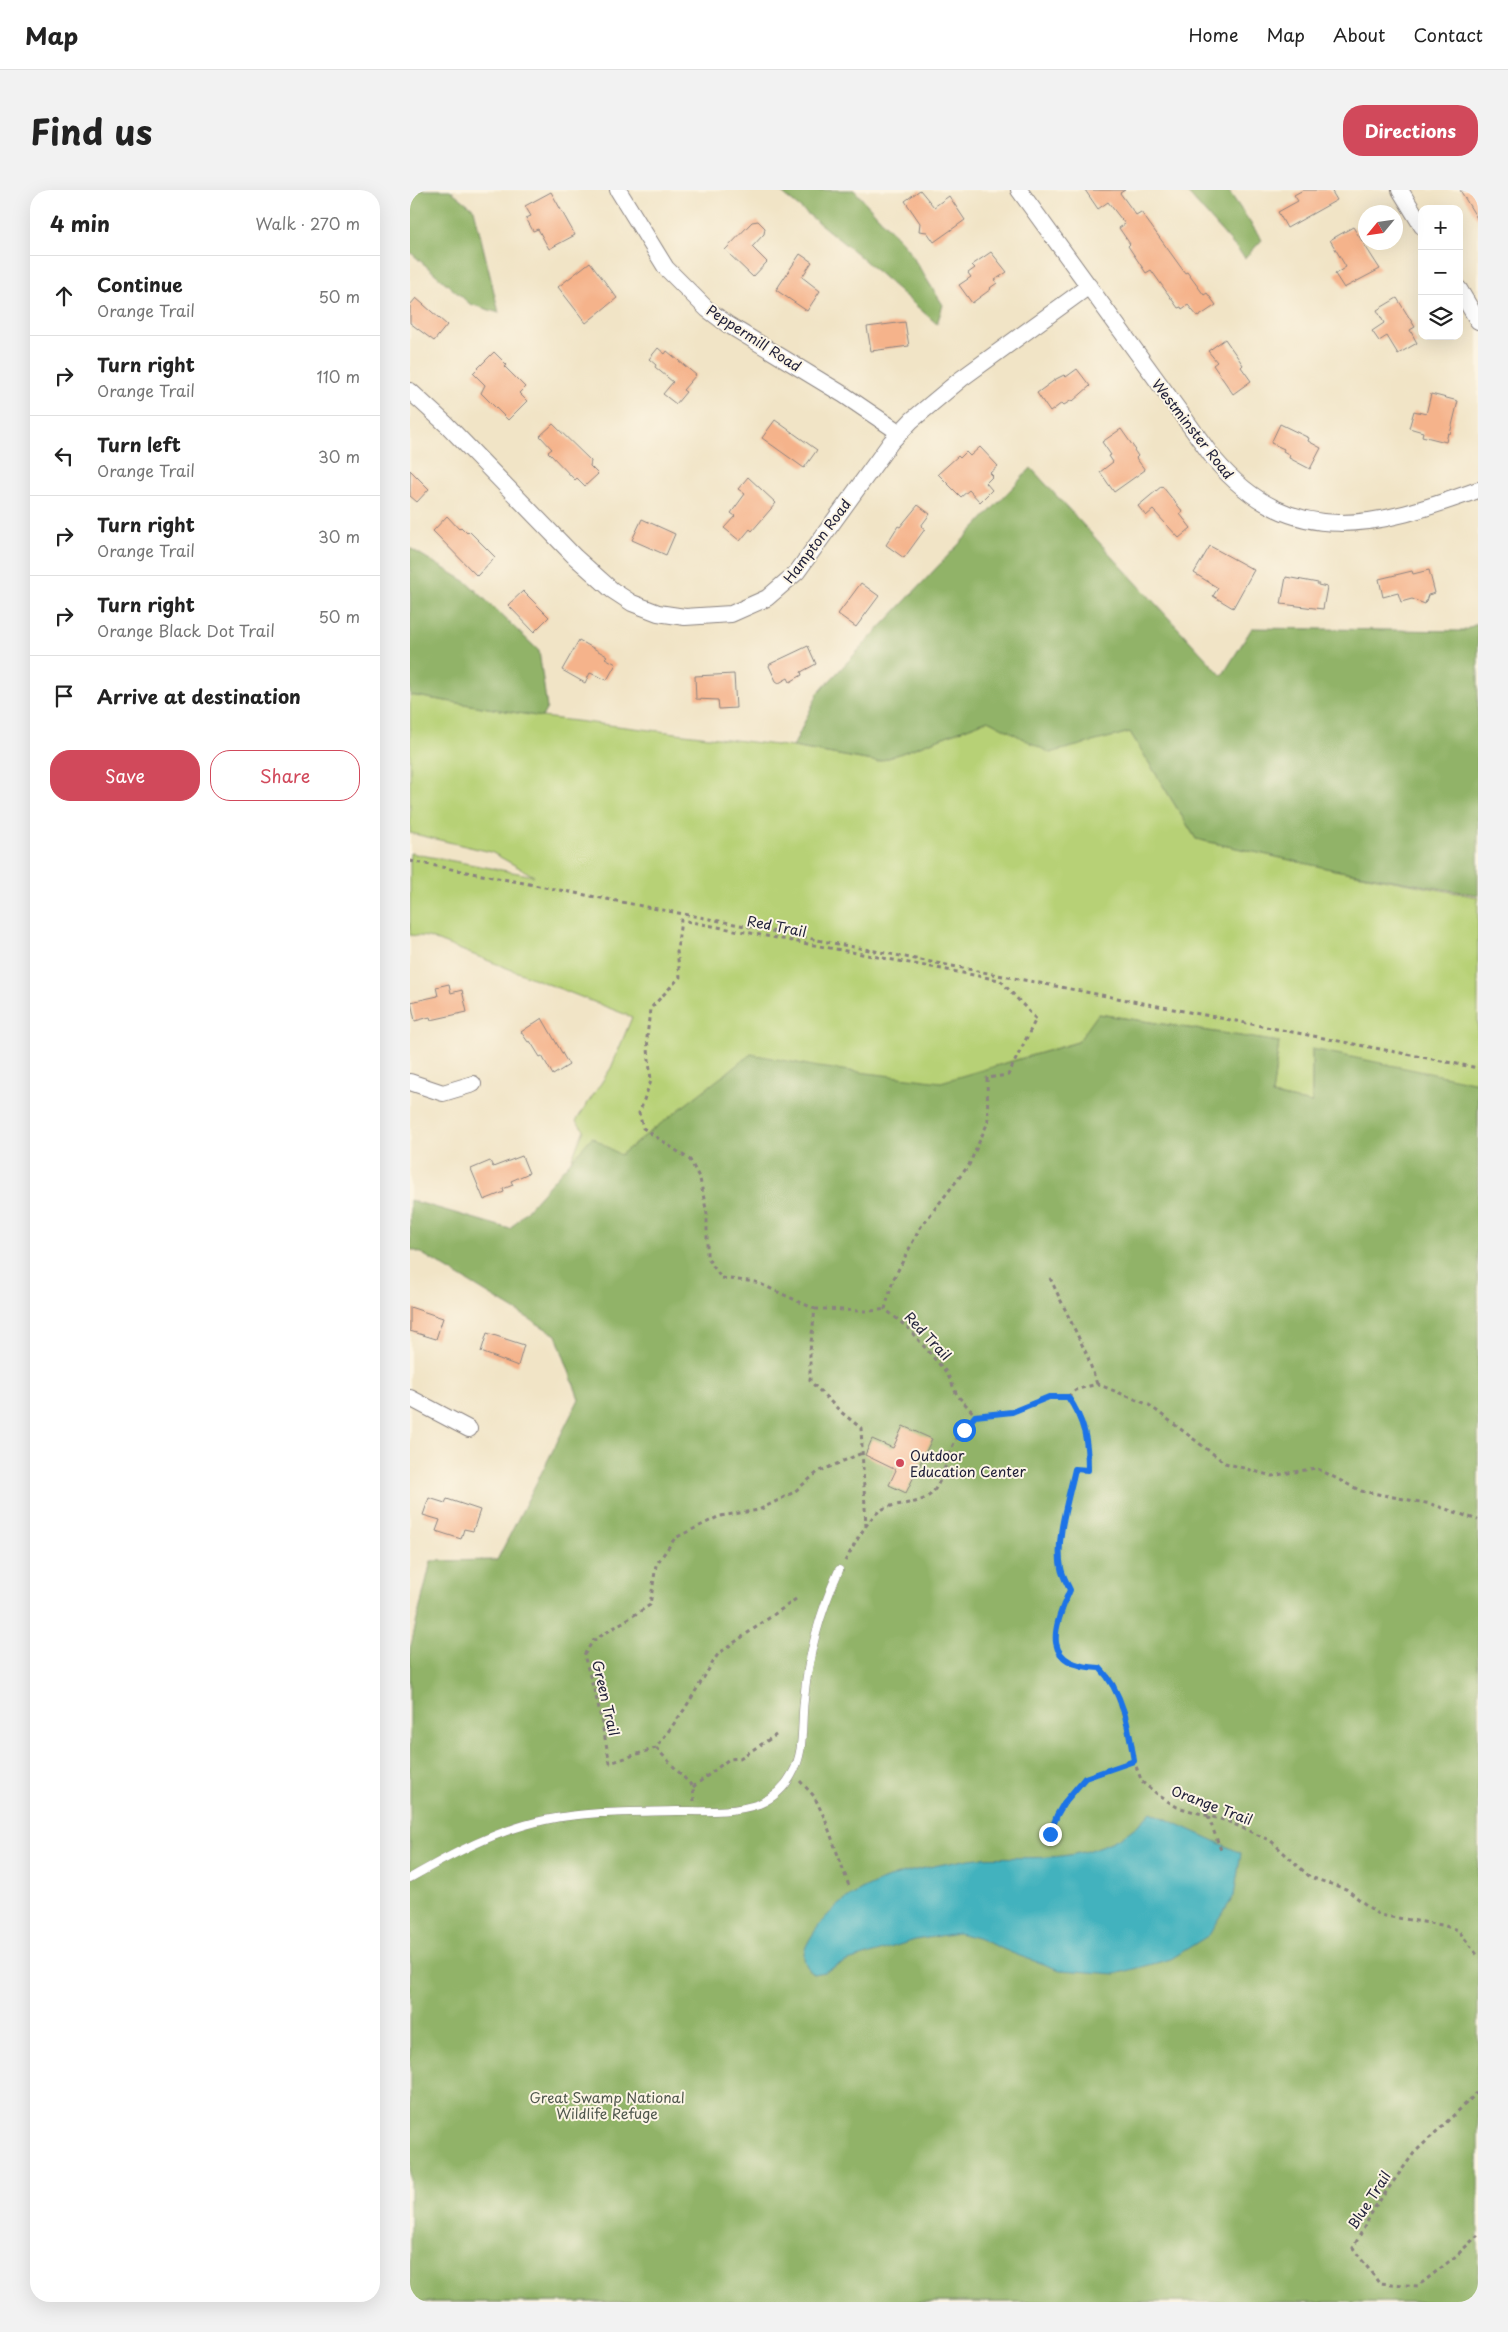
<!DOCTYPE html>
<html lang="en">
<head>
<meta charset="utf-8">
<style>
	:root { --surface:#fff; --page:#f2f2f2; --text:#222; --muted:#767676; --line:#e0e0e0; --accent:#d1495b }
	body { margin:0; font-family:"Playpen Sans",sans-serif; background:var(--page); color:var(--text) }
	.controls { position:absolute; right:15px; top:15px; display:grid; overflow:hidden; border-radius:10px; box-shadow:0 5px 20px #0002 }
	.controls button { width:45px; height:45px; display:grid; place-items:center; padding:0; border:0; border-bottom:1px solid var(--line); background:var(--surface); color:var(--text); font:25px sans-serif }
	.compass { position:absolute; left:948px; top:15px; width:45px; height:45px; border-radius:50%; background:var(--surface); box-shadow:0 5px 20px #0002; rotate:241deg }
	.stop { position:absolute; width:15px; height:15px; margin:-11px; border:4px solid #1a73e8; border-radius:50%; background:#fff }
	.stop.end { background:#1a73e8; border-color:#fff; box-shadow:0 1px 5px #0008 }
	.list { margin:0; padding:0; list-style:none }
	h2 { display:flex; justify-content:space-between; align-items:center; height:65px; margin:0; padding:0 20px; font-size:21px }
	h2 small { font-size:16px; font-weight:400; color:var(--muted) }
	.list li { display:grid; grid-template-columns:32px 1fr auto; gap:15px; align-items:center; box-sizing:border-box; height:80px; padding:0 20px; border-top:1px solid var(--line) }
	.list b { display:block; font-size:19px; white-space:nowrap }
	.list p { margin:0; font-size:16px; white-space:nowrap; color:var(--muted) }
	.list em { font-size:16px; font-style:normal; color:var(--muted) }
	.actions { display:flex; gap:10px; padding:15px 20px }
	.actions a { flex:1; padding:11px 0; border:1px solid var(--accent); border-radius:20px; text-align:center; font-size:18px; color:var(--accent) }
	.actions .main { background:var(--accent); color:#fff }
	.icon { flex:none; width:28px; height:28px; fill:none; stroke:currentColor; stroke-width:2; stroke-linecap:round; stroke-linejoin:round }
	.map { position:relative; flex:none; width:1068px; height:2112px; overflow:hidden; border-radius:20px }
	header { display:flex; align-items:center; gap:30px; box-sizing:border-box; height:70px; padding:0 25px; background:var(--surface); border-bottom:1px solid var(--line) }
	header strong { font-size:24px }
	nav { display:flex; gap:28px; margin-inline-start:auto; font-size:18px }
	.intro { display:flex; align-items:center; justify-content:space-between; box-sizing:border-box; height:120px; padding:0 30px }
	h1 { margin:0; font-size:35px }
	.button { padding:12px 22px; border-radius:20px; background:var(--accent); color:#fff; font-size:18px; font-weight:700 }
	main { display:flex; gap:30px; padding:0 30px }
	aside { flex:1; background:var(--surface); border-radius:20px; box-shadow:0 5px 20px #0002 }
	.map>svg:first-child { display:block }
</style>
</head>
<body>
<header>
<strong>Map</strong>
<nav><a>Home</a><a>Map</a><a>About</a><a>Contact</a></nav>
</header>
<div class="intro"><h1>Find us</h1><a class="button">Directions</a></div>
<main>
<aside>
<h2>4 min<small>Walk · 270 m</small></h2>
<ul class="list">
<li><svg class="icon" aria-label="ahead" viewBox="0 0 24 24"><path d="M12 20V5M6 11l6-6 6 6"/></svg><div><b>Continue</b><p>Orange Trail</p></div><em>50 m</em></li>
<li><svg class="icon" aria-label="right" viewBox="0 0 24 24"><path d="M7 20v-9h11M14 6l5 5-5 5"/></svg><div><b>Turn right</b><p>Orange Trail</p></div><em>110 m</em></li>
<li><svg class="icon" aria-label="left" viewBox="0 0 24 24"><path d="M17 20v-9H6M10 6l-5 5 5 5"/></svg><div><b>Turn left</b><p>Orange Trail</p></div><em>30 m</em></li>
<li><svg class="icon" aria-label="right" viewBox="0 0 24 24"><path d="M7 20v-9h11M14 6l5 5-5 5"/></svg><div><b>Turn right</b><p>Orange Trail</p></div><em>30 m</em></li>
<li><svg class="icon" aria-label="right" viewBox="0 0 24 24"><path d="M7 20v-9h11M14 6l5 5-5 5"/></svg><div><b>Turn right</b><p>Orange Black Dot Trail</p></div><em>50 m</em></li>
<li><svg class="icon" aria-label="arrive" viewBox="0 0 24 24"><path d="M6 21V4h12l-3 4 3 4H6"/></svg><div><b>Arrive at destination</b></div></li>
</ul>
<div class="actions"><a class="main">Save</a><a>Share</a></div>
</aside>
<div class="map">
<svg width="1068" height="2112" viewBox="0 0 1068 2112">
	<rect width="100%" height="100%" fill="#fcf5e5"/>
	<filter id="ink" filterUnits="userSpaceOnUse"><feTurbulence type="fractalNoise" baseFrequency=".02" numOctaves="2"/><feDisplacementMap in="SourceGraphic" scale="10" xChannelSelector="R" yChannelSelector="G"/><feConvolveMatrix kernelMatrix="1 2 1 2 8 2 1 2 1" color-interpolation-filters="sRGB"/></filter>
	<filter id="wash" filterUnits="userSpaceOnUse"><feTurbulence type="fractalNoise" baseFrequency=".0096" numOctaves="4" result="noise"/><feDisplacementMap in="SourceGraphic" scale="20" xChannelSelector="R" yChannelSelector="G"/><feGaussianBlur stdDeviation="1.12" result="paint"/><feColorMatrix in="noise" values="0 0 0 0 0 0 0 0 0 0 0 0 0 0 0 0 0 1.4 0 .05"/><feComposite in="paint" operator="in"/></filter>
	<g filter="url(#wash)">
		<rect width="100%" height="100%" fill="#f1e4c6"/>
		<path fill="#b7d176" stroke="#6c7a58" d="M0,505L132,527L383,557L468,572L578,530L640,562L720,542L786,649L925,680L1068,707V938L902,859V913L862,905L869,852L689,824L668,852L582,877L1068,2112H0L226,1105L118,1070L174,940L166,931L201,878L222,827L18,747L0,745V663L124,686L81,662L0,643Z"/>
		<path fill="#91b367" stroke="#5a6a51" d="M0,0H40L64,19L89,123L60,114L0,62Z
			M368,0H444L497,58L533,115L527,134L446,63Z
			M775,0H818L852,50L835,68Z
			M621,278L812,486L842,438L1053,441L1068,433V705L925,680L786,649L720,542L640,563L578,530L468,572L383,557L408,503Z
			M0,358L58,393L129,461L137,518L132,527L0,505Z
			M688,824L869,852L862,905L902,913V859L1068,893V2112H0V1459L21,1371L87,1370L169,1209L146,1145L11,1063L0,1059V1010L100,1039L182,947L210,965L341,864L408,877L531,892L668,852Z"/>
		<path fill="#43b2be" stroke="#326a7c" d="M741,1622L831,1663L824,1706L799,1745L761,1769L706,1784L650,1780L607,1765L567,1748L548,1743L505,1750L435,1772L414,1782L403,1784C389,1769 393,1760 403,1744C431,1699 485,1683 534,1674C545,1672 556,1669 568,1668C604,1666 638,1671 674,1662C701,1654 723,1643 741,1622Z"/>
		<g id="blocks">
			<path fill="#f5b38b" d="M510,0L524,17L539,6L555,30L524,52L517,42L509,41L510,33L495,11Z
				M675,0H715L710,3L726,25L731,22L775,83L777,82L794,105L797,103L806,115L788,127L778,115L772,119L771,117L768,118L741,80L736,83L718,56L720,54L709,38L715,34L698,12L688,19Z
				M893,0H921L927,10L877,38L868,22L888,11L884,5Z
				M1050,0H1068V30Z
				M141,2L165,45L139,59L128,39L123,41L116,28L121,26L115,16Z
				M348,31L355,38L354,44L342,57L357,72L343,87L315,60L342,32Z
				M943,37L970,79L934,98L925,84L936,77L920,50Z
				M581,62L597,82L585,90L587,93L580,98L581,99L562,113L549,95L561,87L558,83L565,78L562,75Z
				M390,64L402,72L392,87L410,101L397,121L366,100Z
				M180,72L207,108L176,133L148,97Z
				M6,108L37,135L24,151L0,133V115Z
				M987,108L1005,137L1000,140L1007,153L988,164L977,146L969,151L962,141L974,133L967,120Z
				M495,132L499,156L461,161L457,137Z
				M815,149L833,175L831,177L841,191L823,204L803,175L807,172L798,161Z
				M248,158L255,164L257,161L286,185L273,200L276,202L266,214L253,204L263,192L245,177L246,175L239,169Z
				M84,162L97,175L95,177L115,197L109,203L117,211L98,230L71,203L75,195L63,183Z
				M667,179L680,196L663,211L662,210L654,215L652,213L640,222L627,203L646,189L654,185L656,187Z
				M1021,204L1048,211L1040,244L1038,243L1036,252L1012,246L1013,242L999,238L1004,221L1016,224Z
				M365,230L407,260L394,278L352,248Z
				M143,234L181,271L180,276L188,284L175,296L167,288L165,290L138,262L142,259L130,246Z
				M870,234L899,248L898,251L911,258L900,279L879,268L880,265L873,261L874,259L861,253Z
				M711,239L725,259L724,260L728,266L726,268L735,280L704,302L690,282L703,272L699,266L701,265L692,252Z
				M570,257L588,276L580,283L583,286L576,293L582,300L570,312L559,300L551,307L528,284L548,266L550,268L556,262L560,266Z
				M0,280L19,299L7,312L0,306Z
				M338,287L366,313L342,341L340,339L330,351L314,338L325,326L321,323L335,304L328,299Z
				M752,296L773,322L770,324L781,338L769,348L743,320L736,326L728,316Z
				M508,315L520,324L511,336L515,339L494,368L476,355L488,336L490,337Z
				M37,326L49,339L51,337L57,343L59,341L85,367L67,386L23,341Z
				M232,329L265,344L256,365L222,350Z
				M800,356L844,380L823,418L803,406L808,398L784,383Z
				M1019,380L1025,403L1018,405L1015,414L1002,409L991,412L988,403L973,407L969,389L1002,381L1003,384Z
				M876,387L908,393V395L917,397L913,419L871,414Z
				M451,393L469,406L446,437L428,424Z
				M113,401L139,427L124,442L98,415Z
				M169,450L197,466L195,468L206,474L197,490L180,483L175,493L152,480Z
				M398,456L406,474L391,482L392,485L380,492L378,488L369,493L366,491L359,476L360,474Z
				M324,484L326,518L309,519L308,510L286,509L285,486Z
				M39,794L41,803L52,800L57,822L21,830L20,827L5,831L1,812L28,806L26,797Z
				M132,828L159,875L143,885L132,866L130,867L120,851L118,852L111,842Z
				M112,966L119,983L101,991L103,995L93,999L94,1002L74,1010L61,979L80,971L83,977Z
				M0,1117L33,1128L26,1149L0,1141Z
				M77,1143L114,1155L108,1176L71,1162Z
				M493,1236L522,1249L496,1303L479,1295L486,1280L455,1265L462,1249L483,1258Z
				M19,1308L35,1313L37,1309L70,1320L63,1341L54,1339L51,1349L26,1341L30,1330L13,1325Z"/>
		</g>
	</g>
	<g filter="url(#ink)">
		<use href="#blocks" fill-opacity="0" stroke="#8a8380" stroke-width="1"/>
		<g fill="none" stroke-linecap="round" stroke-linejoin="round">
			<g stroke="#8a8380" stroke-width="9">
				<path id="service" d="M0,1688C42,1664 87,1640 135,1630C179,1621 222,1622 267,1621C294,1621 323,1623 349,1614C363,1608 375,1597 382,1584C395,1562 391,1535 394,1510C398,1464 410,1422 429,1380"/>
			</g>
			<g stroke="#8a8380" stroke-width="18">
				<path id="minor" d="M208,0L256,78L297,119L317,134L434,205L490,243
					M609,0L804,269C883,362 968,336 1068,300
					M990,0L1012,36
					M1049,99L1068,131
					M0,201L37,235L165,367L202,400L222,413L248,423L275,427L321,424L357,408L387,382L481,252L502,230L551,189L679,96
					M0,892L33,903L63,894
					M0,1208L59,1239"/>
			</g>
			<path stroke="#8a8380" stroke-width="3" stroke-dasharray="4 4" stroke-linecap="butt" d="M0,671L1068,878
				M640,1088L677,1165L687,1194
				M405,1119C429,1118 452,1124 475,1119
				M658,1207L665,1200L687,1194L739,1215L815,1273L862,1286L906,1278L951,1301L1021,1314L1068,1330
				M456,1337L451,1238L431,1222L400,1191V1161L405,1119L346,1092L311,1088L297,1067V1024L290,989L280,970L233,938L229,923L241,891L237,848L240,819L270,787L267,761L271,730L590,790L626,829L598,885L577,888L578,932L559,975L510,1038L483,1090L475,1119L498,1138L537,1183L547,1205L565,1225
				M435,1371C444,1356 454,1335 467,1323C483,1309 508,1319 523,1302C534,1288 536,1269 544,1253C549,1243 558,1234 565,1225L602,1222L639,1207H658C675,1232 678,1250 678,1280L665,1279C659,1307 645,1350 651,1378C652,1385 657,1393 660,1400C642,1440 631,1476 690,1478L702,1490L721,1549L724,1571L732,1592L751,1607L767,1617L817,1631L861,1651L900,1687L936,1699L969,1725L1032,1735L1048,1740L1068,1766
				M386,1409L308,1464L274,1520L246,1558L200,1573L188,1514L174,1465L183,1451L240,1415L246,1375L265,1348L310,1326L349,1320L384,1302L408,1282L452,1263
				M246,1558L283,1597L284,1611
				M390,1591L404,1606L415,1629L439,1696
				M283,1597L319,1569L330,1568L366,1545
				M798,1626L811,1660
				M640,1644L647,1625L654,1613L675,1588L724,1571
				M1068,1902L1004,1963L965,2017L943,2058L969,2093L1008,2096L1046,2066L1068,2045"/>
			<use href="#service" stroke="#fff" stroke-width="8"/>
			<use href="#minor" stroke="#fff" stroke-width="16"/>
		</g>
	</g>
	<g fill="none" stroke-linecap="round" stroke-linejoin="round" filter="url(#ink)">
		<path stroke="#1a73e8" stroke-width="6" d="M554,1240L565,1226L602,1222L639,1207H658C675,1232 678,1251 678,1280L665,1279C659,1307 645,1350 651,1378C652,1385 657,1393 660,1400C642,1440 631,1476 690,1478C713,1502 719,1539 724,1571L675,1588L654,1613L647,1625L640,1644"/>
	</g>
	<circle fill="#d1495b" stroke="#fcf5e5" stroke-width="2" cx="490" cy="1273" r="5"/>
	<g text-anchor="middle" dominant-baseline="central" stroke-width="4" stroke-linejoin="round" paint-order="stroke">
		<g font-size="14" fill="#22223b" stroke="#fcf5e5">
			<text transform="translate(344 148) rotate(33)">Peppermill Road</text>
			<text transform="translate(783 239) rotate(52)">Westminster Road</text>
			<text transform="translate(407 351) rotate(-53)">Hampton Road</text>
			<text transform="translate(367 736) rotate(11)">Red Trail</text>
			<text transform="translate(518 1146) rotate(47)">Red Trail</text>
			<text transform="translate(196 1508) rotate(77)">Green Trail</text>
			<text transform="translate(802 1615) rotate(21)">Orange Trail</text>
			<text transform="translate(959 2010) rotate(-57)">Blue Trail</text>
		</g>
		<g font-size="14" fill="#22223b" stroke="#fcf5e5" text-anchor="start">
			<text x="500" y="1265">Outdoor<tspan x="500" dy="16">Education Center</tspan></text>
		</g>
		<g font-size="14" fill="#4f574d" stroke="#fcf5e5">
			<text x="197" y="1907">Great Swamp National<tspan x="197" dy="16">Wildlife Refuge</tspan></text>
		</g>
	</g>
</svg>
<div class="controls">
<button>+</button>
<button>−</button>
<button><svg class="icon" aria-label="layers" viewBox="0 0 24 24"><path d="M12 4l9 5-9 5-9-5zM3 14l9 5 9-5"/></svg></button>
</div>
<svg class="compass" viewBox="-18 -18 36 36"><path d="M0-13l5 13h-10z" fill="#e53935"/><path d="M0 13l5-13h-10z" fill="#767676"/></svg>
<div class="stop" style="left:554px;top:1240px"></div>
<div class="stop end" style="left:640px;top:1644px"></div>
</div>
</main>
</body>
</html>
